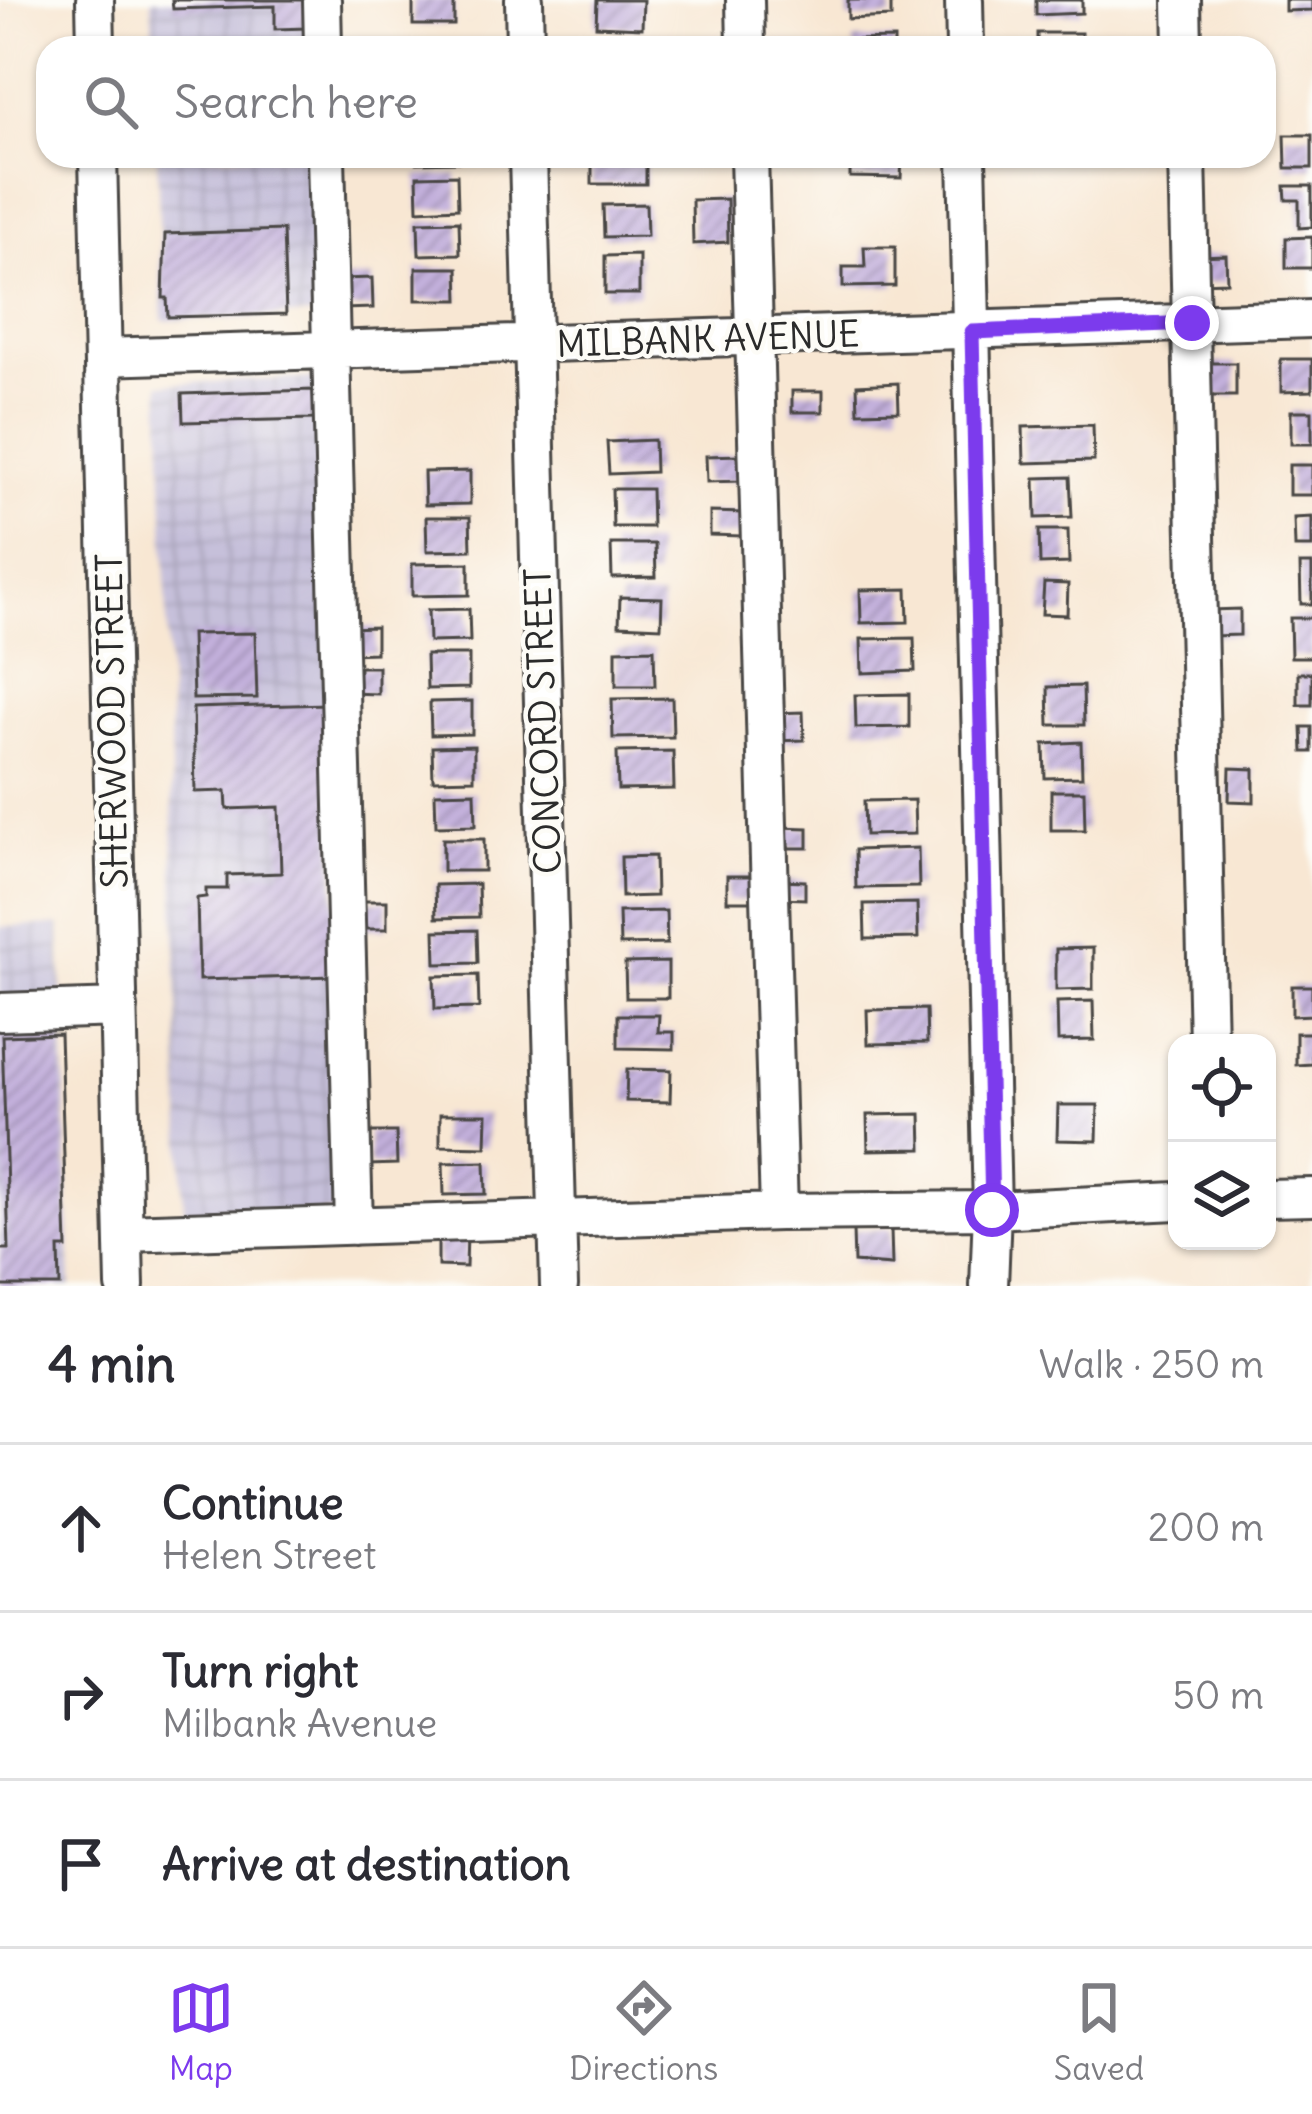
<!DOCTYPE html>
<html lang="en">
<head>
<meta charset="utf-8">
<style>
	:root { --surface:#fff; --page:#f7f7f7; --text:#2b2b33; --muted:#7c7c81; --line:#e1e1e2; --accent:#7c3aed }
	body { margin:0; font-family:Delius,sans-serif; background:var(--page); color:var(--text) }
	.controls { position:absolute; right:36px; bottom:36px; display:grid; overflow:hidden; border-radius:24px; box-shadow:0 3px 9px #0004 }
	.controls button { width:108px; height:108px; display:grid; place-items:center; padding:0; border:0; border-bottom:3px solid var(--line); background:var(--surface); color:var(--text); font:60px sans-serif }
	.stop { position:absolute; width:36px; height:36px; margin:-27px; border:9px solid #7c3aed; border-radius:50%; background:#fff }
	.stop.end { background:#7c3aed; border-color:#fff; box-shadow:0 3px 12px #0008 }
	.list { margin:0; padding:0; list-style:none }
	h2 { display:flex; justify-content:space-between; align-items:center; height:156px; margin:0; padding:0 48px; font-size:51px }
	h2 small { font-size:39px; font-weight:400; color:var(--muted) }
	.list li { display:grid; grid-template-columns:78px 1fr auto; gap:36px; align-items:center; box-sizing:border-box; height:168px; padding:0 48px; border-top:3px solid var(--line) }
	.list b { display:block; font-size:45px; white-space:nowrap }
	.list p { margin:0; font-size:39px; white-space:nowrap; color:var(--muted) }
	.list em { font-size:39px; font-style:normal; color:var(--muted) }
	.icon { flex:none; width:66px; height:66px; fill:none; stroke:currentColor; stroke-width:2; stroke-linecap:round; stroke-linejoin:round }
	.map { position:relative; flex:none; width:1312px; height:1286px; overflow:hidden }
	.search { position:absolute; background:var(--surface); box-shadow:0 3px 9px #0004; left:36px; right:36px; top:36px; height:132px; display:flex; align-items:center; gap:30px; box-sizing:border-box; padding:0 42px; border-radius:36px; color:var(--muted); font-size:45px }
	.sheet { height:660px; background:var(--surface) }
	nav { display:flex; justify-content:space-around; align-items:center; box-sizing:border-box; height:168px; border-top:3px solid var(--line); background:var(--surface); font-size:33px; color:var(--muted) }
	nav a { display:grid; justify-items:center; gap:6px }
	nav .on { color:var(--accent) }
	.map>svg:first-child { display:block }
</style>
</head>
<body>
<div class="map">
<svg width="1312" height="1286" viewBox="0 0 1312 1286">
	<defs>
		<pattern id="industrial-grid" width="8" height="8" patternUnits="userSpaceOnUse" patternTransform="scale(3)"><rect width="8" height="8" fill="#c6c0da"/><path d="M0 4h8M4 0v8" fill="none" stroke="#aaa5bb"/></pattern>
		<pattern id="building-hatch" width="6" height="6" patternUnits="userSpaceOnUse" patternTransform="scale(3)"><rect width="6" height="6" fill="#c3b0dc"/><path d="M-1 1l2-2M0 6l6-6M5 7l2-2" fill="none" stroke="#9f8fb3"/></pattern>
	</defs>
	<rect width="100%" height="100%" fill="#fdfcf7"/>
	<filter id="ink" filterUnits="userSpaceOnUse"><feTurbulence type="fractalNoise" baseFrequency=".00833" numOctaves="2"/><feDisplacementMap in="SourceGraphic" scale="24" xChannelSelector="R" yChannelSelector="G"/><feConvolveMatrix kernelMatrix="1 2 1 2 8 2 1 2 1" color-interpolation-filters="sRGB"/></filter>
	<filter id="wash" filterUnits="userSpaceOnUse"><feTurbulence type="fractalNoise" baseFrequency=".004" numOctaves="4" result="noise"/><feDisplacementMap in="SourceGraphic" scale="48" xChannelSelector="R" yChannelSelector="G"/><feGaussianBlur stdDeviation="2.7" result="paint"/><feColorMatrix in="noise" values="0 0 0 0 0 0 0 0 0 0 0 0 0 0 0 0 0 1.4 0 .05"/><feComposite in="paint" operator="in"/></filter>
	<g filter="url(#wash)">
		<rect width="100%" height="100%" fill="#f8e7d3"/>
		<path fill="url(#industrial-grid)" d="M151,0H309L310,48H153Z
			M157,156H314L319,315L162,321Z
			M318,378L346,1212L184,1217L160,384Z
			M60,925L71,1286H0V927Z"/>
		<g id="blocks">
			<path fill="url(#building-hatch)" d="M172,0H307L308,28L275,29V6L173,9Z
				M413,0H454V25H413Z
				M597,0H643L642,28L596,26Z
				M848,0H891V17L848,19Z
				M1036,0H1082V13L1036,15Z
				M1285,0H1312V10L1285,11Z
				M1037,33H1081L1082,48H1037Z
				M894,39V48H854V40Z
				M1285,135H1312V168H1286Z
				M416,156H458V162L417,163Z
				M592,156H646V184H592Z
				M850,156H902L901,178L850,177Z
				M457,175L458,208L418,210L417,176Z
				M1285,186H1312V227L1299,228V200H1286Z
				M727,199L728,242L693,244L692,200Z
				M646,204L647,236L604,237L603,205Z
				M459,221L460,254L419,255L418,222Z
				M283,230L286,314L168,317L167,298H163L165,234Z
				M1312,237V268H1286V238Z
				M864,247H895V286L843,287V267H865Z
				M639,255V294H605V256Z
				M1226,255L1227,282L1199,283L1198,256Z
				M416,268H458L459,300H416Z
				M372,278L373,308L342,309L341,279Z
				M1281,359H1312V391L1281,392Z
				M1204,363H1236V396H1204Z
				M898,383L899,411L858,412L857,385Z
				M313,390L314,419L183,422L182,394Z
				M792,391H823V412H792Z
				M1291,411H1312V444H1291Z
				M1093,425L1094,461L1024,463L1023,427Z
				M654,440L655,472L609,474L607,442Z
				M740,455L741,481L707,482L706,456Z
				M1289,465H1312V495H1289Z
				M470,471V504L425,505L424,472Z
				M1070,477L1072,517L1036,518L1035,478Z
				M612,489H651L652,527H613Z
				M710,512L743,513L742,536L710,535Z
				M426,517H470L471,550L427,551Z
				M1312,517V547H1295L1294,518Z
				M1039,530H1068L1069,563L1040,564Z
				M611,544H655L656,577L612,578Z
				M469,563V595L412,596V564Z
				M1300,564H1312V604H1301Z
				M1044,583L1068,584L1067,615L1042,614Z
				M907,589L908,622L861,623L860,590Z
				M620,597L662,598L661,627L619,625Z
				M469,609L470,641L429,642L428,610Z
				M1240,609V635L1211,636L1210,610Z
				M1290,618H1312V657H1291Z
				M376,627V653L349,654L348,628Z
				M255,633L257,698L193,699L191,634Z
				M914,638L915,671L862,673L861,639Z
				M654,649L655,686H616V650Z
				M426,655H469V688L427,689Z
				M352,667H378V694L350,693Z
				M1298,673H1312V705H1298Z
				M1083,686L1084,725H1049L1048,687Z
				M909,694V727L856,728L855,695Z
				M672,698L673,737L613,738L612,699Z
				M472,701V734L431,735L430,702Z
				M326,704L335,976L199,980L197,898L206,897V889H227V875L281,873L279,807L227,809L226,791L195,792L193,708Z
				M803,712L804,740L775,741L774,713Z
				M1302,727H1312V752H1303Z
				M1081,742L1082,777L1045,778L1044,744Z
				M474,746V779L433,780L432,747Z
				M673,751L674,789L618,790L617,752Z
				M1230,768L1254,769V802L1229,801Z
				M1051,791H1084L1085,830H1051Z
				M475,792L476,825L436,826L435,793Z
				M914,800L915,834L865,835L864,801Z
				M778,827L808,828V848H778Z
				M443,839H484V871H443Z
				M918,848L919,887L856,888L855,850Z
				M655,856L656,896L622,897L621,857Z
				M727,876H755L754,901H727Z
				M779,880L805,881V899L779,898Z
				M478,884L479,917L436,918L435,885Z
				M357,901H387V929H357Z
				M917,903L918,938L865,939L864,904Z
				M666,911L667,944L620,945L619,912Z
				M477,930L478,963L436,964L435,931Z
				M1093,948V989L1056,990V949Z
				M668,962V998H626L625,963Z
				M478,975L479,1008L435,1009L434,976Z
				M1292,986H1312V1015L1292,1016Z
				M1093,1001L1094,1040L1058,1041L1057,1002Z
				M926,1009L927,1043L868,1044L867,1010Z
				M618,1015H659L658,1032H674V1049L618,1048Z
				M1296,1033H1312V1064L1296,1065Z
				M60,1034L67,1248H59L60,1286H0V1249H9L2,1036Z
				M627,1069L671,1070L670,1102L626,1101Z
				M1058,1105H1098L1097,1141L1057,1140Z
				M440,1114H487L486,1147L440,1146Z
				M921,1114L922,1149L868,1150L867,1115Z
				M368,1132H396L397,1164L369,1165Z
				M485,1162L486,1194L444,1195L443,1163Z
				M891,1229L892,1265L854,1262L853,1230Z
				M438,1232L467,1233L466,1267L438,1266Z"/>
		</g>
	</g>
	<g filter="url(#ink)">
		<use href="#blocks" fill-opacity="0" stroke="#4a4744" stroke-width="3"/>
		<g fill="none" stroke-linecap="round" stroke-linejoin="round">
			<g stroke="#4a4744" stroke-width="42">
				<path id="minor" d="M95,0L96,48
					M322,0L323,48
					M524,0L525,48
					M745,0L746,48
					M964,0L965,48
					M1182,0L1183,48
					M98,156L125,1286
					M326,156L354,1226
					M528,156L559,1286
					M749,156L779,1212
					M967,156L992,1210L989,1286
					M1187,156L1208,1043
					M103,357L1312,319
					M0,1012L119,1008
					M1267,1198L1312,1197
					M124,1233L779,1212L992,1210L1177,1201"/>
			</g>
			<use href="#minor" stroke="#fff" stroke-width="36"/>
		</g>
	</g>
	<g fill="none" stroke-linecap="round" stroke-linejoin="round" filter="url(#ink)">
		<path stroke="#7c3aed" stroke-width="15" d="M992,1210L972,332L1192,323"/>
	</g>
	<g text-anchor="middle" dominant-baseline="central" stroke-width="9" stroke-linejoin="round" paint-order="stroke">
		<g font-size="36" fill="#2b2b2b" stroke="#fdfcf7">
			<text transform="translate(708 339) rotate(-2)">MILBANK AVENUE</text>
			<text transform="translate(112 721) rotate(-91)">SHERWOOD STREET</text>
			<text transform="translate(543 721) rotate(-92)">CONCORD STREET</text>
		</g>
	</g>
</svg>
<div class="controls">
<button><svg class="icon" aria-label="locate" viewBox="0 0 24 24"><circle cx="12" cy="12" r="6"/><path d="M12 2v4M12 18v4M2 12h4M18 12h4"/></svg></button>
<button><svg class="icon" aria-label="layers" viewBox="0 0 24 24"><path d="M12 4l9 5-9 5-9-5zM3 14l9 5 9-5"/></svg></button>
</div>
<div class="stop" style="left:992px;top:1210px"></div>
<div class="stop end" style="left:1192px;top:323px"></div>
<div class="search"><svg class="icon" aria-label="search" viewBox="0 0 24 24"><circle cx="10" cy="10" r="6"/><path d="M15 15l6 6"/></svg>Search here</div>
</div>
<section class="sheet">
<h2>4 min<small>Walk · 250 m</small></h2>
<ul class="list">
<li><svg class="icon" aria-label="ahead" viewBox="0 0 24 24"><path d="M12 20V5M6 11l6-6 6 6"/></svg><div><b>Continue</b><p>Helen Street</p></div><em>200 m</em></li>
<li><svg class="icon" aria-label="right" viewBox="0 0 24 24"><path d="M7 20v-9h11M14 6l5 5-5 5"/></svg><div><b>Turn right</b><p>Milbank Avenue</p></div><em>50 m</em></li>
<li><svg class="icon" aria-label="arrive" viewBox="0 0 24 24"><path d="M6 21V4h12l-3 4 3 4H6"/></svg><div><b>Arrive at destination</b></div></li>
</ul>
</section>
<nav>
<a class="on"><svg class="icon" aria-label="map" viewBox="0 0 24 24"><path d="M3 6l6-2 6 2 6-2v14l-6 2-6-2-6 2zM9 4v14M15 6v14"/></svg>Map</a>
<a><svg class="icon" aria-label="directions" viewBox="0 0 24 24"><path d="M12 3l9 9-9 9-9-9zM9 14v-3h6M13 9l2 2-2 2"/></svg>Directions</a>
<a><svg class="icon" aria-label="saved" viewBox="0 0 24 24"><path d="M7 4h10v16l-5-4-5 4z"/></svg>Saved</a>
</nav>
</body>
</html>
